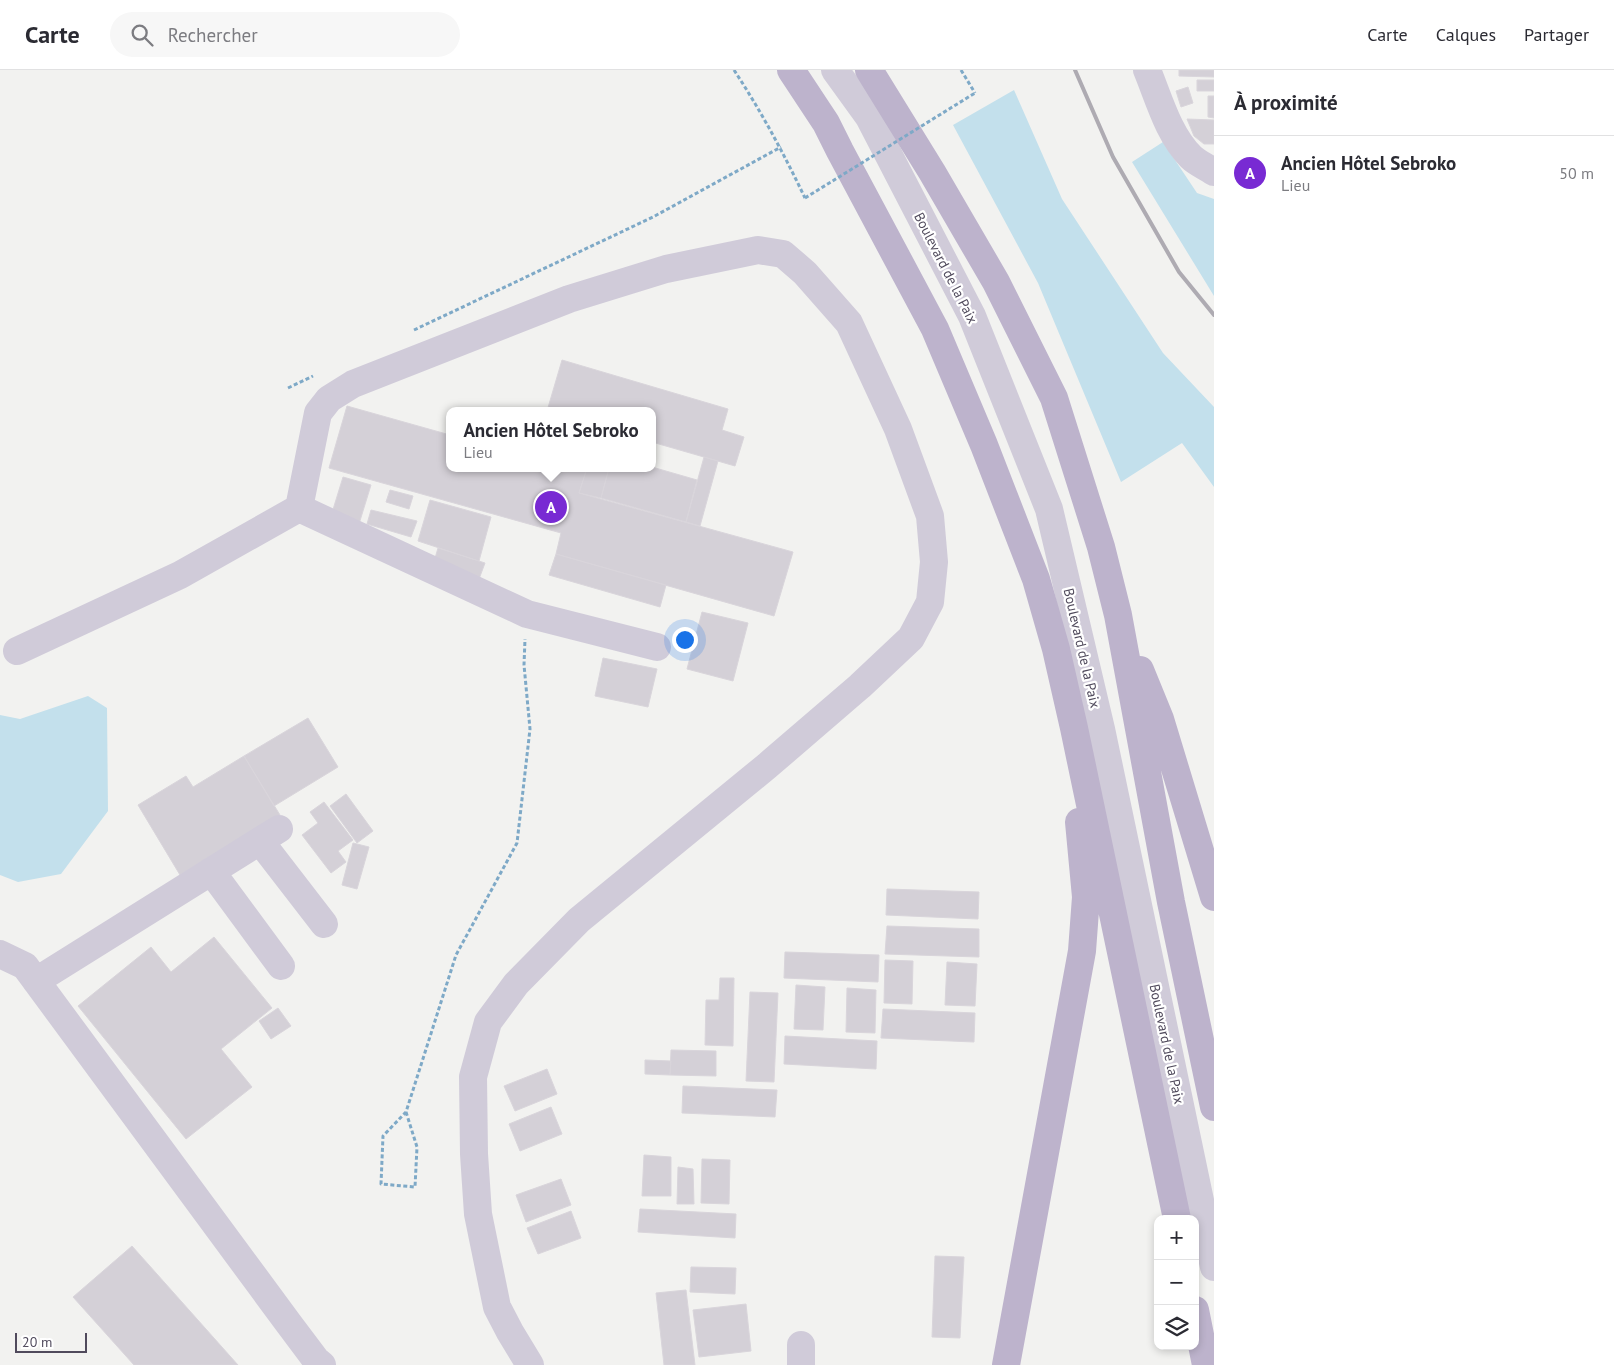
<!DOCTYPE html>
<html lang="fr">
<head>
<meta charset="utf-8">
<style>
	:root { --surface:#fff; --page:#f7f7f7; --text:#2b2b33; --muted:#7c7c81; --line:#e1e1e2; --accent:#782ad3 }
	body { margin:0; font-family:"PT Sans",sans-serif; background:var(--page); color:var(--text) }
	.controls { position:absolute; right:15px; bottom:15px; display:grid; overflow:hidden; border-radius:10px; box-shadow:0 2px 8px #0003 }
	.controls button { width:45px; height:45px; display:grid; place-items:center; padding:0; border:0; border-bottom:1px solid var(--line); background:var(--surface); color:var(--text); font:25px sans-serif }
	.scale { position:absolute; left:15px; bottom:12px; width:72px; box-sizing:border-box; padding-left:5px; border:2px solid #504a5c; border-top:0; font-size:14px; line-height:18px; white-space:nowrap; color:#504a5c; -webkit-text-stroke:4px #fff; paint-order:stroke }
	.you { position:absolute; left:684px; top:569px; width:18px; height:18px; margin:-12px; border:4px solid #fff; border-radius:50%; background:#1a73e8; box-shadow:0 0 0 8px #1a73e833 }
	.badge { display:grid; place-items:center; width:32px; height:32px; border-radius:50%; background:var(--accent); color:#fff; font-size:16px; font-weight:700 }
	.pin { position:absolute; translate:-50% -50%; border:2px solid #fff; box-shadow:0 1px 5px #0006 }
	.popup { position:absolute; left:446px; top:337px; width:210px; height:65px; box-sizing:border-box; display:grid; place-content:center; border-radius:10px; background:var(--surface); filter:drop-shadow(0 1px 4px #0005); font-size:16px; white-space:nowrap; color:var(--muted) }
	.popup b { font-size:19px; color:var(--text) }
	.popup::after { content:''; position:absolute; left:50%; top:100%; margin-left:-10px; border:10px solid transparent; border-top-color:var(--surface) }
	.list { margin:0; padding:0; list-style:none }
	h2 { display:flex; justify-content:space-between; align-items:center; height:65px; margin:0; padding:0 20px; font-size:21px }
	h2 small { font-size:16px; font-weight:400; color:var(--muted) }
	.list li { display:grid; grid-template-columns:32px 1fr auto; gap:15px; align-items:center; box-sizing:border-box; height:75px; padding:0 20px; border-top:1px solid var(--line) }
	.list b { display:block; font-size:19px; white-space:nowrap }
	.list p { margin:0; font-size:16px; white-space:nowrap; color:var(--muted) }
	.list em { font-size:16px; font-style:normal; color:var(--muted) }
	.icon { flex:none; width:28px; height:28px; fill:none; stroke:currentColor; stroke-width:2; stroke-linecap:round; stroke-linejoin:round }
	.map { position:relative; flex:none; width:1214px; height:1295px; overflow:hidden }
	header { display:flex; align-items:center; gap:30px; box-sizing:border-box; height:70px; padding:0 25px; background:var(--surface); border-bottom:1px solid var(--line) }
	header strong { font-size:24px }
	nav { display:flex; gap:28px; margin-inline-start:auto; font-size:18px }
	.search { width:350px; height:45px; background:var(--page); display:flex; align-items:center; gap:12px; box-sizing:border-box; padding:0 18px; border-radius:28px; color:var(--muted); font-size:19px }
	main { display:flex }
	aside { flex:1; background:var(--surface) }
	.map>svg:first-child { display:block }
</style>
</head>
<body>
<header>
<strong>Carte</strong>
<div class="search"><svg class="icon" aria-label="search" viewBox="0 0 24 24"><circle cx="10" cy="10" r="6"/><path d="M15 15l6 6"/></svg>Rechercher</div>
<nav><a>Carte</a><a>Calques</a><a>Partager</a></nav>
</header>
<main>
<div class="map">
<svg width="1214" height="1295" viewBox="0 0 1214 1295">
	<rect width="100%" height="100%" fill="#f2f2f0"/>
	<path fill="#c3e0ec" d="M1014,20L1062,129L1163,283L1214,337V417L1182,373L1121,412L1038,213L953,55Z
		M1163,72L1197,123L1214,129V226L1132,92Z
		M88,626L107,638L108,741L61,804L18,812L0,805V645L20,649Z"/>
	<path fill="#d4d0d7" stroke="#d9d5db" d="M1179,0H1214V7L1179,6Z
		M1197,10H1214V21H1197Z
		M1188,17L1193,33L1181,37L1176,21Z
		M1208,26H1214V48L1208,47Z
		M1187,49L1214,50V74H1204L1194,66Z
		M562,290L728,339L722,360L744,367L735,396L652,372V341H547Z
		M347,336L450,365V398H587L579,423L793,482L774,546L556,484L561,463L329,398Z
		M704,387L718,391L700,456L686,452Z
		M652,397L697,410L686,452L601,428L609,398Z
		M587,398H609L601,428L579,423Z
		M343,407L371,415L359,454L331,446Z
		M390,420L413,426L409,439L386,432Z
		M430,430L491,447L479,491L418,471Z
		M371,440L417,451L411,467L367,454Z
		M438,478L485,493L479,509L433,495Z
		M556,484L666,515L660,537L549,505Z
		M702,542L748,553L733,611L687,599Z
		M603,588L657,599L648,637L595,626Z
		M308,648L338,697L274,736L244,686Z
		M244,686L280,745L180,805L138,735L186,706L193,717Z
		M346,724L373,761L357,773L330,736Z
		M324,732L353,770L338,781L346,792L331,803L302,765L318,753L310,742Z
		M353,773L369,777L357,819L342,815Z
		M887,819L979,822L978,849L886,845Z
		M887,856L979,859V887L885,884Z
		M214,867L272,938L221,979L252,1017L186,1069L78,936L151,877L171,902Z
		M785,882L879,885L878,912L784,908Z
		M885,890L913,891L912,934L884,933Z
		M947,892L977,894L975,936L945,935Z
		M720,908H734L733,976L705,975L706,930H719Z
		M796,915L825,917L823,960L794,959Z
		M847,918L876,920L875,963L846,962Z
		M750,922L778,923L774,1012L746,1011Z
		M278,938L291,956L271,969L259,951Z
		M883,939L975,943L974,972L881,968Z
		M785,966L877,971L876,999L784,994Z
		M671,980L716,981V1006L670,1005Z
		M645,990L671,991L670,1005L645,1004Z
		M547,999L557,1024L515,1041L504,1016Z
		M683,1016L777,1020L775,1047L682,1043Z
		M551,1037L562,1064L520,1081L509,1054Z
		M644,1085L671,1087V1126H642Z
		M702,1089L730,1090L729,1134L701,1133Z
		M678,1097L693,1099L694,1134H677Z
		M561,1109L571,1135L526,1152L516,1125Z
		M640,1139L736,1144L735,1168L638,1162Z
		M571,1141L581,1168L538,1184L527,1158Z
		M132,1176L238,1295H134L73,1227Z
		M935,1186L964,1187L960,1268L932,1267Z
		M691,1197L736,1198L735,1224L690,1222Z
		M686,1220L695,1295H664L656,1223Z
		M746,1234L751,1281L699,1287L693,1240Z"/>
	<g fill="none" stroke-linecap="round" stroke-linejoin="round">
		<path stroke="#7ea9c7" stroke-width="3" stroke-dasharray="4 2.5" stroke-linecap="butt" d="M734,0C761,41 784,84 805,128
			M961,0L975,23
			M414,260L653,147L781,77
			M288,318L313,306
			M406,1042L417,1077L415,1117L381,1114L383,1066L406,1042L456,885L517,773L530,659L524,595L525,569"/>
		<path stroke="#d0cbd9" stroke-width="28" d="M835,0L869,47L972,246L1049,439L1101,659L1214,1197
			M1147,0C1159,29 1168,64 1191,87C1197,93 1207,97 1214,102
			M299,438L527,544L657,577
			M17,581L180,505L299,438L318,343L329,329L353,314L569,229L666,199L758,180L783,184L805,203L849,253L898,359L930,446L934,492L930,532L911,568L860,616L767,696L579,850L516,914L488,952L473,1007L474,1084L478,1144L497,1237L510,1262L530,1295
			M260,771L324,854
			M211,801L281,896
			M0,884L25,896L289,1254L316,1290L322,1295
			M36,911L279,759
			M801,1275V1295"/>
		<path stroke="#bdb3cc" stroke-width="28" d="M791,0L826,53L840,81L935,259L984,375L1036,509L1056,579L1074,658L1177,1149
			M869,0L932,102L996,212L1054,328L1101,477L1118,545L1171,832L1214,1037
			M1140,600L1160,649L1214,827
			M1195,1240L1206,1295
			M1006,1295L1082,881L1086,827L1079,752"/>
		<path stroke="#aeabb2" stroke-width="4" d="M1075,0L1113,87L1179,202L1214,245"/>
		<path stroke="#7ea9c7" stroke-width="3" stroke-dasharray="4 2.5" stroke-linecap="butt" d="M805,128L975,23"/>
	</g>
	<g text-anchor="middle" dominant-baseline="central" stroke-width="4.5" stroke-linejoin="round" paint-order="stroke">
		<g font-size="14" fill="#504a5c" stroke="#fff">
			<text transform="translate(946 198) rotate(63)">Boulevard de la Paix</text>
			<text transform="translate(1082 578) rotate(77)">Boulevard de la Paix</text>
			<text transform="translate(1167 974) rotate(78)">Boulevard de la Paix</text>
		</g>
	</g>
</svg>
<div class="controls">
<button>+</button>
<button>−</button>
<button><svg class="icon" aria-label="layers" viewBox="0 0 24 24"><path d="M12 4l9 5-9 5-9-5zM3 14l9 5 9-5"/></svg></button>
</div>
<div class="scale">20 m</div>
<div class="you"></div>
<div class="pin badge" style="left:551px;top:437px">A</div>
<div class="popup"><b>Ancien Hôtel Sebroko</b>Lieu</div>
</div>
<aside>
<h2>À proximité<small></small></h2>
<ul class="list">
<li><span class="badge">A</span><div><b>Ancien Hôtel Sebroko</b><p>Lieu</p></div><em>50 m</em></li>
</ul>
</aside>
</main>
</body>
</html>
